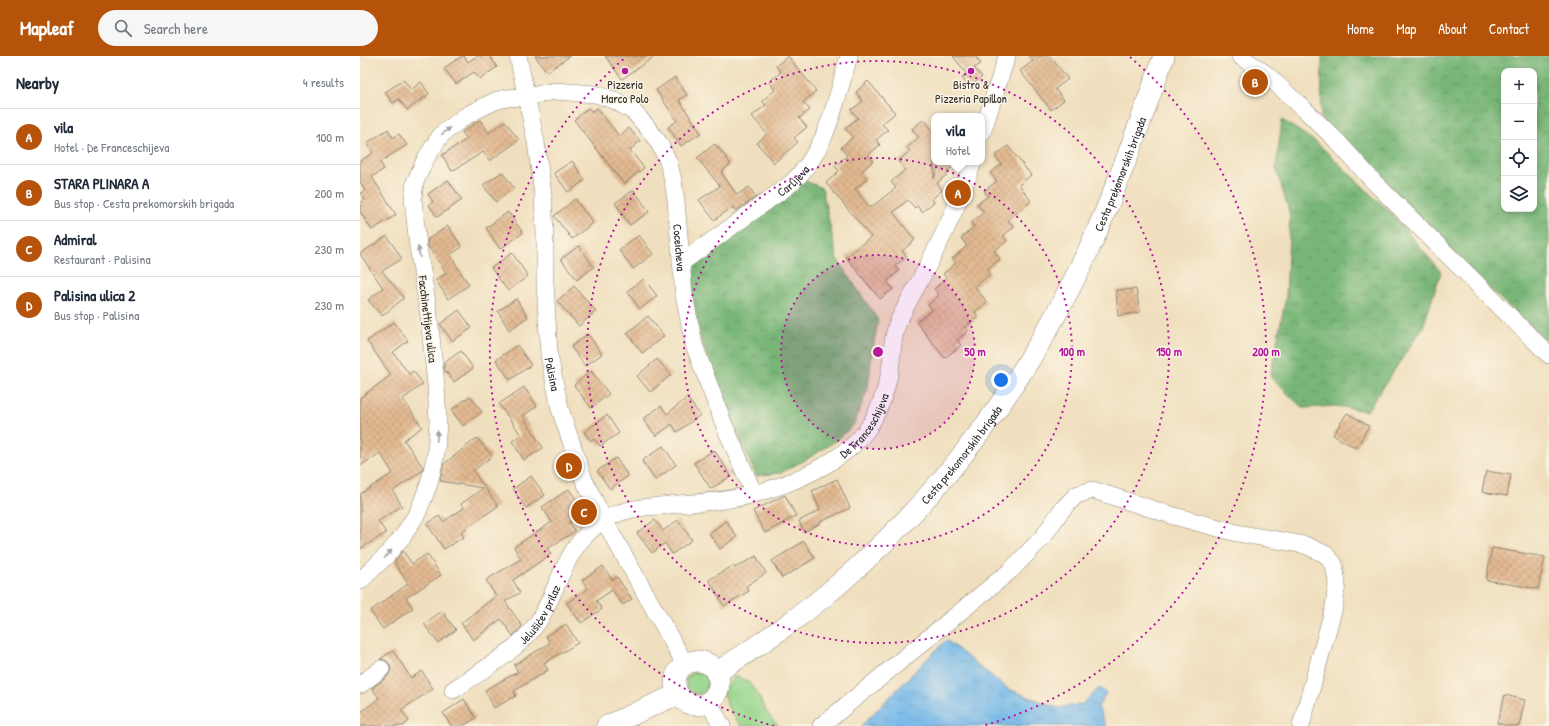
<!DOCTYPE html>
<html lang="en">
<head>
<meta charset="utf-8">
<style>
	:root { --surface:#fff; --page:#f6f6f7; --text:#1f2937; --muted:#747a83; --line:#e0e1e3; --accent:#b45309 }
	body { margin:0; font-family:"Patrick Hand",sans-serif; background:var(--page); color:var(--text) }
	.controls { position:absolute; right:12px; top:12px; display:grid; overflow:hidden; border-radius:8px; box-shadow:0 2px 6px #0003 }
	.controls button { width:36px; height:36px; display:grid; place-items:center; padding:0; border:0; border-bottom:1px solid var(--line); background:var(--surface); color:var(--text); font:20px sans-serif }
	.you { position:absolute; left:641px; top:324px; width:14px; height:14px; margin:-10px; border:3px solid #fff; border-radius:50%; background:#1a73e8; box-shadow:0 0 0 6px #1a73e833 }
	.badge { display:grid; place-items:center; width:26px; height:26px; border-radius:50%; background:var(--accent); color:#fff; font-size:13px; font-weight:700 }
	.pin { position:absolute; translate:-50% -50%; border:2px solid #fff; box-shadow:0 1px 4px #0006 }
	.popup { position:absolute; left:571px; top:57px; width:54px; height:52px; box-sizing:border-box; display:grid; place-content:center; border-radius:8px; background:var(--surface); filter:drop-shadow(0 1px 3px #0005); font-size:13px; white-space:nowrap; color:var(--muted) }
	.popup b { font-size:15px; color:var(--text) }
	.popup::after { content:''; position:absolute; left:50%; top:100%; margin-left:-8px; border:8px solid transparent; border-top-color:var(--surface) }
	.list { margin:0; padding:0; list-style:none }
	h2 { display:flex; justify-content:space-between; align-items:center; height:52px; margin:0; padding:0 16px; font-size:17px }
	h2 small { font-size:13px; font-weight:400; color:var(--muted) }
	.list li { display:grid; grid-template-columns:26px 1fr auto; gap:12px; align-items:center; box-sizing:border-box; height:56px; padding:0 16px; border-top:1px solid var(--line) }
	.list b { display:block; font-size:15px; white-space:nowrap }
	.list p { margin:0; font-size:13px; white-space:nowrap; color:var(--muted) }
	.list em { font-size:13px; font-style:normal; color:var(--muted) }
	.icon { flex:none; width:22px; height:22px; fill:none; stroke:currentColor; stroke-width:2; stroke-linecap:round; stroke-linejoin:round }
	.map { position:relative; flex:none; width:1189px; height:670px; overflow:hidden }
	header { display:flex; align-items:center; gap:24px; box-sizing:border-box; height:56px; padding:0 20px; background:var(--accent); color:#fff }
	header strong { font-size:19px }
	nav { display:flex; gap:22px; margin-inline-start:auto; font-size:14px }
	.search { width:280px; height:36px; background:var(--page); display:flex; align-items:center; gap:10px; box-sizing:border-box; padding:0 14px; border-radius:22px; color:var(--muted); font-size:15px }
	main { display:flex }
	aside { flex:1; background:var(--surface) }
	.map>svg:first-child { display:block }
</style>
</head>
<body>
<header>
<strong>Mapleaf</strong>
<div class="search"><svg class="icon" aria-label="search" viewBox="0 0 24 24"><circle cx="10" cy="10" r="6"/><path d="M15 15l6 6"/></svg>Search here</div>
<nav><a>Home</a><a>Map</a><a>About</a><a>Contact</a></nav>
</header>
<main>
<aside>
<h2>Nearby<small>4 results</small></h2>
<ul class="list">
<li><span class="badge">A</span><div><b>vila</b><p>Hotel · De Franceschijeva</p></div><em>100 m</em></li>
<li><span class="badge">B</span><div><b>STARA PLINARA A</b><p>Bus stop · Cesta prekomorskih brigada</p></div><em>200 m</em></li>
<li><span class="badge">C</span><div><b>Admiral</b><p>Restaurant · Palisina</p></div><em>230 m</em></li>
<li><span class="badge">D</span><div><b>Palisina ulica 2</b><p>Bus stop · Palisina</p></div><em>230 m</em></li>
</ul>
</aside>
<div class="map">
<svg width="1189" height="670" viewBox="0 0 1189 670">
	<defs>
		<pattern id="forest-crowns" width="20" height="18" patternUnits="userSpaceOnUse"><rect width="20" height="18" fill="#78b677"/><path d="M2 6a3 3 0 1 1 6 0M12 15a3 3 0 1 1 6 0" fill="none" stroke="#639462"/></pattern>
		<pattern id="water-ripples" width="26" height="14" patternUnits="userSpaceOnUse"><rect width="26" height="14" fill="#71b6e8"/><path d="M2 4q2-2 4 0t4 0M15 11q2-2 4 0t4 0" fill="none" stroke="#5d94bc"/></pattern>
		<pattern id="building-cross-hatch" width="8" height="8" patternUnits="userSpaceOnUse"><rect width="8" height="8" fill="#e2b991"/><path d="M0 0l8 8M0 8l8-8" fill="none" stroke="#c29f7d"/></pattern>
	</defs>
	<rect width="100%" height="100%" fill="#fcf5e5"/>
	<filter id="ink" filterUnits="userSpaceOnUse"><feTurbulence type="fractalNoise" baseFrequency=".025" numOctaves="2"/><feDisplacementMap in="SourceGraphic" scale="8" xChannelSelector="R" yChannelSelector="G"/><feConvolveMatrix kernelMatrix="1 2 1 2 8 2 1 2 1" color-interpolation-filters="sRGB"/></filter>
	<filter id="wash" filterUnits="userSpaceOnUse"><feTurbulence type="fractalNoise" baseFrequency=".012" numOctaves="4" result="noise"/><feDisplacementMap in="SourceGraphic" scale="16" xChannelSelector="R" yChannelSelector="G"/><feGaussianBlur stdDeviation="0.9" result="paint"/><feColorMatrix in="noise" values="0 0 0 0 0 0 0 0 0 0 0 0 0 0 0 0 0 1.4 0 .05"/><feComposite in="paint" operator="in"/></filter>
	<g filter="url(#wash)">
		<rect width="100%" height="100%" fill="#f0dfbe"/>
		<path fill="#96d58b" stroke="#60805b" d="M326 627a11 11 0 1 1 22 0a11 11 0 1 1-22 0Z
			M376,620C397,628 396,637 406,655C409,660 414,665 418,670H381C369,654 353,634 376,620Z"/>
		<path fill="url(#forest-crowns)" stroke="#527051" fill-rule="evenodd" d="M962,0H1189V287L1122,226L961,63ZM1144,15H1174V153H1144Z
			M922,64L956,86L1032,158L1081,216L1063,271L1007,355L976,350L943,352L910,321L926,240L930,159L916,112Z
			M444,124L462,132L477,203L518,264L512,298L508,332L494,368L477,384L449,402L420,417L396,420L356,327L341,284L328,213Z"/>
		<path fill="url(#water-ripples)" stroke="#4e708a" d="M586,584L648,633L698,652L722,648L740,632L746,637L738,651L746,670H501Z"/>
		<g id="blocks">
			<path fill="url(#building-cross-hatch)" d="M102,0H104L108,6L117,0H130L137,11L120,23L114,16L96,28L84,12Z
				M175,0H210L187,16Z
				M245,0H295L262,23Z
				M428,0L456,35L443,46L450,54L439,62L447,71L434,82L438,86L414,107L397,87L407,78L392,60L406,49L402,45L415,34L409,26L421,16L416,10Z
				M593,0H615L621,8L614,12L622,21L609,31L602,22L612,14L607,18Z
				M668,0H690L708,23L695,33L704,44L691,54L660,15L673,5Z
				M315,21L327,39L319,44L341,77L321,90L308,71L317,65L296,34Z
				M44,24L51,34L61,26L69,38L47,54L39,43L33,47L25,36Z
				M508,25L535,57L522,68L528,74L516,84L520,89L508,99L513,105L501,116L507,123L495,133L510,152L536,132L531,126L545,114L538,105L550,95L547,92L559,81L552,73L564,63L574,76V123L579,106H598L587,115L589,117L577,127L582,134L572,143L574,146L562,156L557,150L555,152L548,144L533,156L555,184L542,195L547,201L535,210L539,215L527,225L533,233L520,243L486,201L511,181L466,127L479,115L475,110L487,100L481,91L493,81L485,72L498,62L491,54L503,45L496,36Z
				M228,52L232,56L237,52L259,80L269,72L280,85L270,94L284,112L264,128L214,64Z
				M120,64L129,77L145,65L159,84L130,105L123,96L92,115L82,99L107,83L102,76Z
				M28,73L33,82L39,78L47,89L20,106L24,113L12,121L36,159L12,174L0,156V147L5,144L1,137L5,134L0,126V105L13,97L7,87Z
				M355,88L371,108L361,116L377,139L389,131L396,141L376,155L373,151L354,164L339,144L360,130L337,102Z
				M648,90L671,119L659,129L671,145L648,164L654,171L643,180L647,185L634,195L640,203L627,213L630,218L615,231L627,246L615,256L618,261L605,271L608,275L597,284L601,289L585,302L556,266L572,254L568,249L579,239L574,233L587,222L583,218L596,207L592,203L607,190L601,182L614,171L611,167L624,156L617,148L628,140L624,135L637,125L630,117L642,108L635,100Z
				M212,105L225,124L208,136L194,117Z
				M142,116L154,132L136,146L123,129Z
				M88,124L102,144L77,161L69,149L73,146L68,138Z
				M274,134L289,156L270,169L255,147Z
				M215,143L233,167L212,183L194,160Z
				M148,156L163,177L140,193L126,172Z
				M88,170L102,191L90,199L109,229L88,243L76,224L86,217L68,190L67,184Z
				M279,179L293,198L273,213L259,194Z
				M27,180L42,203L22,215L44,242L22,260L8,244L23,232L0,198Z
				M219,190L234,211L217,224L201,203Z
				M152,197L168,220L148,235L131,212Z
				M284,223L297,240L280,253L267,235Z
				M214,230L236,255L219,270L197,245Z
				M776,233L780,256L758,260L756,234Z
				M156,243L168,261L149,274L138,255Z
				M99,254L112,272L92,285L80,268Z
				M288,260L304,280L282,297L267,277Z
				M34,266L48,285L33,296L49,318L53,315L63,328L43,343L62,371L44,384L63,411L62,415L33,435L42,450L18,465L26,477L0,493V438L33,417L20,397L0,410V342L31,319L7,285Z
				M228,278L242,298L225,310L211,291Z
				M157,289L171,309L150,324L136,304Z
				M101,295L113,312L94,326L84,313V307Z
				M297,303L311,319L290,336L277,320Z
				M231,315L249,338L231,352L214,329Z
				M164,331L177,350L163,360L183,392L164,404L152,385L161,379L139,348Z
				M110,340L122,356L103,370L91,354Z
				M327,342L340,359L317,376L312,368L296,380L283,363L301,350L307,358Z
				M987,357L1009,370L996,392L973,379Z
				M247,359L259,377L240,390L234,383L231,385L224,376Z
				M117,382L132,400L113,415L138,450L101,476L104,481L84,493L67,468L79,460L83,466L104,452L101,448L123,432L80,425L84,408Z
				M303,390L316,409L295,424L282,405Z
				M354,394L371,420L351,433L334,407Z
				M256,402L268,420L250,433L237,415Z
				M1126,415L1151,419L1147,440L1122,436Z
				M171,420L185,439L166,452L153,433Z
				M477,423L490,452L460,466L461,467L444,476L439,465L460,454L452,435Z
				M209,433L224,456L209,466L215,475L187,493L191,498L153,524L160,537L145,545L162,570L153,580L141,563L113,584L101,567L136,540L126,524L161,503L154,491L192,466L182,451Z
				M425,439L436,460L405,477L393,455Z
				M295,464L303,475L318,464L332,484L312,498L305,487L292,497L277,477Z
				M366,465L377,481L360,493L349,477Z
				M444,485L455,502L422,522L412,505Z
				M1132,492L1185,501L1178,533L1126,524Z
				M43,495L52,508L67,498L81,519L46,542L53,552L23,573L10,555L48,528L34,506Z
				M396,500L406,517L386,530L389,535L364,550L349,524L374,509L375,512Z
				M243,510L252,524L257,521L272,543L263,549L252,534L236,545L242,553L221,567L207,547L228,533L222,524Z
				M82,555L96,574L78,587L64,568Z
				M206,568L218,587L184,607L188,614L154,635L156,640L134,652L125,634L158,616L154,609L190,587L186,580Z
				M33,595L51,622L62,615L73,633L41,654L49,665L43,670H0V657L19,642L12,632L27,621L30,616L31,612L29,607L25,604L20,603Z
				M1145,639L1165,644L1159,670H1148L1137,667Z
				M104,643L116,662L103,670H91L83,657Z"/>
		</g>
	</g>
	<g filter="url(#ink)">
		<use href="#blocks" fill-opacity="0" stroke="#8e8574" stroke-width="1"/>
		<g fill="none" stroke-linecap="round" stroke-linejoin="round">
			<g stroke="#8e8574" stroke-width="18">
				<g id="minor">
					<path id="s1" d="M158,0L176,86L183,139L185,178V226L189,299L200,353L224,424L244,464L325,608"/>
					<path d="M880,0L906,18L945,54L976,84L1014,126L1189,299"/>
					<path d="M622,77L647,0"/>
					<path id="s2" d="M321,207L428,130C467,97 475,47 489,0"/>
					<path id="s3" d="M0,525L26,500L43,480L58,456L69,428L76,397L78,365L76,330L69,260L58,190L53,143L55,126L66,102L81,79L104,61L115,55L135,45L146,42L166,41L195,35L235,38L254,44L274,56L287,71L299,87L308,105L313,124L316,145L324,239L334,289L363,366L394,438"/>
					<path d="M0,629L21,613"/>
					<path id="s4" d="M93,634C121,615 159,594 178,566C200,531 205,488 243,465C263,452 285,451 309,449C337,446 366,446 393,438C430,429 486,405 508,372C518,357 525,338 529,320C533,302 531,281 539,264C549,243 561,224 571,203C587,172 602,139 613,106"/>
					<path d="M348,645L362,670"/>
					<path d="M461,670L650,515L683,481L700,456L716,439L733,434L814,460L877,477L945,489L965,498L974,508L977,527L974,551L941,670"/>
				</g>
			</g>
			<g stroke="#8e8574" stroke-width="22">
				<g id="major">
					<circle cx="337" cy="627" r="22"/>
					<path id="s5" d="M356,617C399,589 441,561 480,527C584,437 669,322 727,197C757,133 780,66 804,0"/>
					<path d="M247,670L318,638"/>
				</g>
			</g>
			<use href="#minor" stroke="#fff" stroke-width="17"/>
			<use href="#major" stroke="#fff" stroke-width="21"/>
		</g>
		<defs><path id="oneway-solid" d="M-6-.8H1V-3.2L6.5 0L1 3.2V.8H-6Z"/></defs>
		<g fill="#a0a0a0">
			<use href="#oneway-solid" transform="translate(86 75) rotate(-39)"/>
			<use href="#oneway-solid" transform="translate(59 196) rotate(-99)"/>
			<use href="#oneway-solid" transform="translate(77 380) rotate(-87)"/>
			<use href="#oneway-solid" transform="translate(28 498) rotate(-48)"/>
		</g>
	</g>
	<circle cx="518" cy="296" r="97" fill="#b5179e" fill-opacity=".12"/>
	<g fill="none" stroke="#b5179e" stroke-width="2" stroke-dasharray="2 4">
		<circle cx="518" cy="296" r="97"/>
		<circle cx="518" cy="296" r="194"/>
		<circle cx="518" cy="296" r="291"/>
		<path d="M414 670A388 388 0 0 1 266 1M770 1A388 388 0 0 1 622 670"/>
	</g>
	<g fill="#b5179e" stroke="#fcf5e5" stroke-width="1.5">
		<circle cx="265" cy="15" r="4"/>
		<circle cx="611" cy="15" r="4"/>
	</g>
	<g text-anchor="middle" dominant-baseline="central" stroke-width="3" stroke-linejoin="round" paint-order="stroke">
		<g font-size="12" fill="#2b2b2b" stroke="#fcf5e5">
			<text x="265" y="28">Pizzeria<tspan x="265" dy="14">Marco Polo</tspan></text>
			<text x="611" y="28">Bistro &amp;<tspan x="611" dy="14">Pizzeria Papillon</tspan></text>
		</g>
		<g font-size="12" fill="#2b2b2b" stroke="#fcf5e5">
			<text stroke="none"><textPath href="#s5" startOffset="654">Cesta prekomorskih brigada</textPath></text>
			<text stroke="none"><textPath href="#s2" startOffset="139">Carlijeva</textPath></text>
			<text stroke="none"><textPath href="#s3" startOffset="835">Coceicheva</textPath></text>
			<text transform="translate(68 263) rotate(83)">Facchinettijeva ulica</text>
			<text stroke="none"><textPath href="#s1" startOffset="321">Palisina</textPath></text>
			<text stroke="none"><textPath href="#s4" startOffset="520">De Franceschijeva</textPath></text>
			<text stroke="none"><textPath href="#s5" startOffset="330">Cesta prekomorskih brigada</textPath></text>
			<text stroke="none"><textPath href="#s4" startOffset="117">Jelušićev prilaz</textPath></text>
		</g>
	</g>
	<circle cx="518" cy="296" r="6" fill="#b5179e" stroke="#fcf5e5" stroke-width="2"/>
	<g font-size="12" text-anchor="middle" font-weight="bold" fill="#b5179e" stroke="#fcf5e5" stroke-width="3" stroke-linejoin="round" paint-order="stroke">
		<text x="615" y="300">50 m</text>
		<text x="712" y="300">100 m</text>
		<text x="809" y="300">150 m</text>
		<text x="906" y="300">200 m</text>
	</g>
</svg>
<div class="controls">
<button>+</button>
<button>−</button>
<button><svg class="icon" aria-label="locate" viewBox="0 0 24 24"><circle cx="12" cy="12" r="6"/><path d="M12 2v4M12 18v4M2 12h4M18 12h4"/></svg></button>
<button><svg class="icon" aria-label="layers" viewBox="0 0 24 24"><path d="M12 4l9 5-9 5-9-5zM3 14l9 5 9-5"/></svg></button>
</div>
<div class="you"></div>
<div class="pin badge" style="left:598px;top:137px">A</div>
<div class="popup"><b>vila</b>Hotel</div>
<div class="pin badge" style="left:895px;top:26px">B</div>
<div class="pin badge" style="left:224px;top:456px">C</div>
<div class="pin badge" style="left:209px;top:410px">D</div>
</div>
</main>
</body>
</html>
